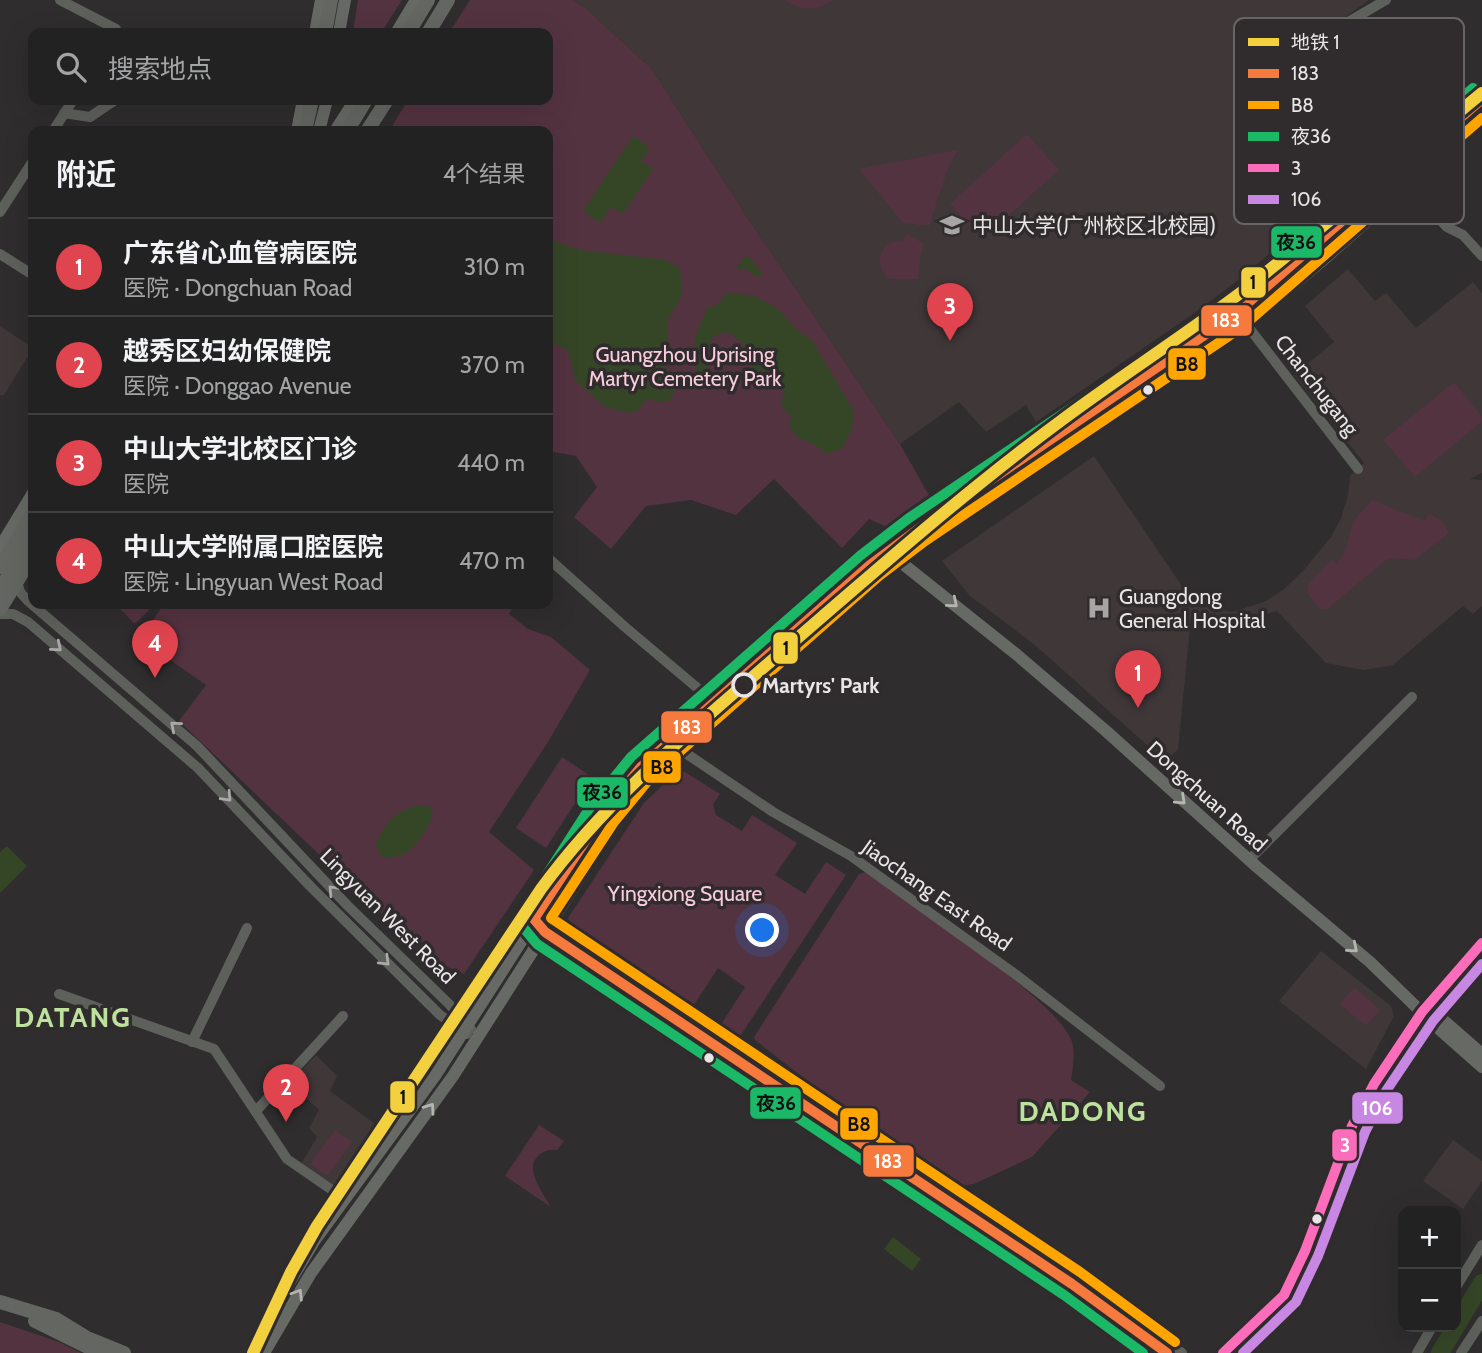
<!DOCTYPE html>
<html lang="zh">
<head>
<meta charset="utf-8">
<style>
	:root { --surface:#232222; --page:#2b2a2a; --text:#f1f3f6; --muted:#a3a4a5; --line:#403f40; --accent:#a7a5a5 }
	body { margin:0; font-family:Cabin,"Noto Sans SC",sans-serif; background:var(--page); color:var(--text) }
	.controls { position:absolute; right:21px; bottom:21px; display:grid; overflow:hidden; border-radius:14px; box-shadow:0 7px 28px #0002 }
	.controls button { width:63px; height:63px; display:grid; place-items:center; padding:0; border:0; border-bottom:2px solid var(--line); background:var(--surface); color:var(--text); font:35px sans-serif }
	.you { position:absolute; left:763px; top:931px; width:24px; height:24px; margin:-18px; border:5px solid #fff; border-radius:50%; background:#1a73e8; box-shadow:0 0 0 10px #1a73e833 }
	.badge { display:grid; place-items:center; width:46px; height:46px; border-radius:50%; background:var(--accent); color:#fff; font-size:23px; font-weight:700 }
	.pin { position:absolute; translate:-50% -58px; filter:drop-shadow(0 2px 4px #0008) }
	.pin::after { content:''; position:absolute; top:37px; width:24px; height:21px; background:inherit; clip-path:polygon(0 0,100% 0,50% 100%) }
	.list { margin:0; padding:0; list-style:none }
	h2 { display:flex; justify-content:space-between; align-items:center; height:91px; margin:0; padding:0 28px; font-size:30px }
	h2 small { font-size:23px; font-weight:400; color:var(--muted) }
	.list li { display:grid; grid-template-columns:46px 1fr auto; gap:21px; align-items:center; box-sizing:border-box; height:98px; padding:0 28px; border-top:2px solid var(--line) }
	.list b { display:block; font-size:26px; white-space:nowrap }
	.list p { margin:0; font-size:23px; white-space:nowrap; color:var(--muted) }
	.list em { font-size:23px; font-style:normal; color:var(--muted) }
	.icon { flex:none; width:38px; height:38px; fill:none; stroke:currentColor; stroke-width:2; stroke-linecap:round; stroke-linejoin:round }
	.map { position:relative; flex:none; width:1482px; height:1353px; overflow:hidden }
	.search { position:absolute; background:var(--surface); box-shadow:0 7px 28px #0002; left:28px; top:28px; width:525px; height:77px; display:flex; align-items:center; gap:18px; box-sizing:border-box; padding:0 24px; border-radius:14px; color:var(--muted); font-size:26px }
	.panel { position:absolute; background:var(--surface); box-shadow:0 7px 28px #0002; left:28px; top:126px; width:525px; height:483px; border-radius:14px }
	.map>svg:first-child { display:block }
</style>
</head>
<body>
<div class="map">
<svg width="1482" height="1353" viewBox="0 0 1482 1353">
	<rect width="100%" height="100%" fill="#2f2d2e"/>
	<path fill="#403739" d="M573,0H1369L1271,70L1324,137L1290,167L1320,211L1238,280L1200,309L1036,422L1026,405L986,432L959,402L900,444L747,217L651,68L584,7Z
		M1348,269L1375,301L1386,293L1416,328L1473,282L1482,293V473L1470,479L1482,480V606L1473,614L1463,606L1393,665L1364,670L1326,663L1277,611L1252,618H1191L1178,749L1166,762L1036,646L970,596L942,561L1094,456L1194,604L1232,612L1264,602L1283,590L1303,571L1331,537L1341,518L1348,495L1350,476L1364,463L1294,375L1334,342L1305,306Z
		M0,326L33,348L4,395H0Z
		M1321,951L1391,1006L1394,1016L1366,1069L1279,1001Z
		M316,1055L337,1076L330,1091L378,1126L336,1189L301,1164L317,1137L309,1128L319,1110L307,1099L297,1075Z
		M1453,1140L1482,1161V1181L1463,1209L1423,1181Z"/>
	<path fill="#543340" d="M358,0H402L381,33H353Z
		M470,0H573L584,7L651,68L747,217L900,444L931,499L891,529L869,519L842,548L774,479L736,515L691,500L646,506L611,549L574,517L597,487L576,456L554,452L548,459V131H389L408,100H548V33H449Z
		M784,0H833C815,12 802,11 784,0Z
		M1027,134L1059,170L982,239L950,204Z
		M958,150L948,168L929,226L903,223L859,169Z
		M907,234L924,244L920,259L918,279H890C871,265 880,240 903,241Z
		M1454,382L1482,417V421L1415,477L1383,440Z
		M1372,500L1424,521L1430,514L1442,521L1449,533L1414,560L1394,558L1386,560L1327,609H1320L1307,593L1308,584L1332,560L1337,564L1346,550L1353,521Z
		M123,604H155L135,624L119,608Z
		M164,604H515L509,614L528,629L551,637L590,670L548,742L489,832L534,870L464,974L429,959L179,721L206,685L140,639Z
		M562,757L592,777L546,848L516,828Z
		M680,769L720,794L713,804L716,815L742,831L752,815L797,843L775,875L805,894L826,862L846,875L739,1038L720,1026L745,987L718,968L692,1008L564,924L644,803Z
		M866,872C906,900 1061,1003 1072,1042C1075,1052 1073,1070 1071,1080L1090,1092L1032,1157L974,1184L959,1186L945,1182L894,1148L755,1040L754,1037L859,874Z
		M1354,987L1380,1010L1366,1026L1340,1004Z
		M539,1125L564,1141L557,1150C542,1148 529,1160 534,1175C537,1186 545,1197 551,1207L505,1176Z
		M335,1130L352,1142L327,1176L310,1164Z
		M0,1322L59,1342L81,1353H0Z"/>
	<path fill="#354627" d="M633,136L650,148L641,161L653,169L623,214L611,207L600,223L583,211Z
		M548,239L580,250L666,260L680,268L682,296L668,319L666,383L675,391L669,401L658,402L647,399L637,411L630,413L605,407L576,381L568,351L548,340Z
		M745,256L750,258L762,273L761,276L758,277L744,268L739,271L737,267Z
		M727,293L752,295L777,308L800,333L812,340L854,411L852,429L843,448L827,454L812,443L798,438L789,427L791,416L781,405L784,391L778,386L772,388L757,378L750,365L747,348L729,332L715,335C708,345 702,356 708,369L703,376L696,370C692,344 695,333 707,309L718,304Z
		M422,805L431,807L433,816C423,837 407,864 381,856L376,846C382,824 399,807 422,805Z
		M7,846L27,866L0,893V852Z
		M893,1237L921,1259L912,1271L884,1249Z"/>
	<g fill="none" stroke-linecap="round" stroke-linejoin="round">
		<path stroke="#354627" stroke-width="18" d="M1440,1353L1482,1283"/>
		<path stroke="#5e605c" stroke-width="10" d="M60,0L116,29L113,33
			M1386,0L1336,29C1333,57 1334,89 1348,115C1359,137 1380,157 1396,176
			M64,113L90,117L115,100
			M53,131L73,100
			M1408,185L1447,227L1463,235L1482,256
			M0,212L33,161
			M0,254L33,275
			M1246,324L1358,469
			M548,558L625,627L714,702
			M17,581L20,592L28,601L197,746L348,906L449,1004L471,1029
			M0,614H13L28,622L198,768L311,887L440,1015L467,1034
			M681,750L773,812L851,856L1015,974L1160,1086
			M1249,860L1412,697
			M545,922L551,924L1079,1277L1182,1353
			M541,928L1072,1284L1167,1353
			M59,994L214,1049L287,1159L345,1199
			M192,1042L247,928
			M256,1111L343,1016
			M1456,1287L1482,1245
			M1223,1353L1284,1295L1305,1251L1352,1126L1374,1084L1422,1012L1482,943
			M1417,1353L1432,1327
			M1461,1353L1482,1321"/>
		<path stroke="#676a64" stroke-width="12" d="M315,33L321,0
			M339,33L345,0
			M396,33L416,0
			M297,131L303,100
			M319,131L327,100
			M335,131L355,100
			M0,547L33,493
			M893,556L1016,654L1106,731L1257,867L1370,962L1439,1029L1482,1067
			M1427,1006L1482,1054
			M250,1353L282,1295L315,1240L435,1076L603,814L641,767L887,551L1234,315L1482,99
			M264,1353L311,1273L453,1076L598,849L630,802L646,783L884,573L970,510L1246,324L1322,261L1482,119"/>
		<path stroke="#646761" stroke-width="14" d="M325,33L331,0
			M408,33L428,0
			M428,33L448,0
			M305,131L312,100
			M347,131L366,100
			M367,131L387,100
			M0,567L33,514
			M0,589L33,536
			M0,609L33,555
			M0,1302L56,1319L87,1338L124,1353
			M35,1321L100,1353"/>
		<g stroke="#302c2d" stroke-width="16">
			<path id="bus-1" d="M1167,1353L1072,1284L545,932L534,919L603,814L641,767L870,565L917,530L1234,315L1482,99"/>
		</g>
		<g stroke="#302c2d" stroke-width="16">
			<path id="bus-2" d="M1175,1342L1080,1272L551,918L614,822L651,777L879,576L925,541L1242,327L1482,118"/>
		</g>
		<g stroke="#302c2d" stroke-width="16">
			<path id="bus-3" d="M1143,1353L1064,1295L537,944L522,926L521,915L591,806L631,757L861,555L909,518L1225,304L1473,88"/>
		</g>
		<g stroke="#302c2d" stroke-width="16">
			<path id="bus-4" d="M1223,1353L1284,1295L1305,1251L1352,1126L1374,1084L1422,1012L1482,943"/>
		</g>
		<g stroke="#302c2d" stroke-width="16">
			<path id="bus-5" d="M1243,1353L1296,1302L1318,1256L1365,1132L1386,1091L1433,1021L1482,964"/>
		</g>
		<use href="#bus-1" stroke="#f6793e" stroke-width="10"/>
		<use href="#bus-2" stroke="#ffa500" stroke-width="10"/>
		<use href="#bus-3" stroke="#1ab867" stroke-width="10"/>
		<use href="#bus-4" stroke="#fb6dba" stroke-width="10"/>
		<use href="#bus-5" stroke="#c787e3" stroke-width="10"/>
		<g stroke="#302c2d" stroke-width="18">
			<path id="metro-1" d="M253,1353L291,1272L317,1226L541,889C611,793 704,720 793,642C882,565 971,487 1066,417C1124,374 1185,335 1243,291C1324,227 1402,159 1482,93"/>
		</g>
		<use href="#metro-1" stroke="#f3d03e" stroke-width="12"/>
	</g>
	<defs><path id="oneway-chevron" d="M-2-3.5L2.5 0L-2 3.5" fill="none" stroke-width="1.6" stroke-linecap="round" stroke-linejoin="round" transform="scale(1.75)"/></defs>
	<g stroke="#b4b4b1">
		<use href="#oneway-chevron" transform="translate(953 603) rotate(40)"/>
		<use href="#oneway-chevron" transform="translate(1181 800) rotate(43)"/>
		<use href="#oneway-chevron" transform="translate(1353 948) rotate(40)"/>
		<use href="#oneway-chevron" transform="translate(430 1108) rotate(-55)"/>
		<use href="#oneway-chevron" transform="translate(298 1294) rotate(-58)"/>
	</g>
	<g stroke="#a9a9a7">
		<use href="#oneway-chevron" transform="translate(57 647) rotate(40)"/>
		<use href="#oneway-chevron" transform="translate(175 726) rotate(-139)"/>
		<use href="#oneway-chevron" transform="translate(227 797) rotate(47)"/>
		<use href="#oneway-chevron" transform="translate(333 890) rotate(-133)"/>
		<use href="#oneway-chevron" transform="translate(385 961) rotate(45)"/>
	</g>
	<defs>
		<g id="university-bare" transform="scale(1.89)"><path d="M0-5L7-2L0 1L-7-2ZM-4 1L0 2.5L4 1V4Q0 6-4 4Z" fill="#a7a5a5" stroke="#302c2d" stroke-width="2.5" paint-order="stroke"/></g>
		<g id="hospital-bare" transform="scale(1.89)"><path d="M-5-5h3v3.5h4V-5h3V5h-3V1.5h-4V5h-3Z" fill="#a7a5a5" stroke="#302c2d" stroke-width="2.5" paint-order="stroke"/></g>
	</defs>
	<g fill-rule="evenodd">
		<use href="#university-bare" x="952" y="225"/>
		<use href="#hospital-bare" x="1099" y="608"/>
	</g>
	<g fill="#e7e5e5" stroke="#302c2d" stroke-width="2.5">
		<circle cx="1148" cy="390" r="6"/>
		<circle cx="709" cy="1058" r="6"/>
		<circle cx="1317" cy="1219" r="6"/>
	</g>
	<circle fill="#302c2d" stroke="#e7e5e5" stroke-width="3.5" cx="744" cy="685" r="11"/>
	<g text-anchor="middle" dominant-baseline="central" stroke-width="7" stroke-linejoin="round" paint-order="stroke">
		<g font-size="21" fill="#e7e5e5" stroke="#302c2d" text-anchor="start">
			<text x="972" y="225">中山大学(广州校区北校园)</text>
			<text x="1119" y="596">Guangdong<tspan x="1119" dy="24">General Hospital</tspan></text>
		</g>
		<g font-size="21" fill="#f9cddd" stroke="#302c2d">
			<text x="685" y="354">Guangzhou Uprising<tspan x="685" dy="24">Martyr Cemetery Park</tspan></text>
			<text x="685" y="893">Yingxiong Square</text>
		</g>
		<g font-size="21" fill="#e7e5e5" stroke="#302c2d">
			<text transform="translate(1317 385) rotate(52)">Chanchugang</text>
			<text transform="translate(1207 796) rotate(42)">Dongchuan Road</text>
			<text transform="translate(937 895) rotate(35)">Jiaochang East Road</text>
			<text transform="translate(388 916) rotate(45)">Lingyuan West Road</text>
		</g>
		<g font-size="21" font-weight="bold" fill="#e7e5e5" stroke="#302c2d" text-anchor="start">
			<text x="762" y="685">Martyrs' Park</text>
		</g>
		<g font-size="28" font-weight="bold" letter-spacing="2" fill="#bce29d" stroke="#302c2d">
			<text x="73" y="1017">DATANG</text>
			<text x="1083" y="1111">DADONG</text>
		</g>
	</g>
	<rect x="1234" y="18" width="230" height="206" rx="10" fill="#302c2d" stroke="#676464" stroke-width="2"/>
	<rect x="1248" y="38" width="31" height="8" fill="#f3d03e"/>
	<rect x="1248" y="69" width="31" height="9" fill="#f6793e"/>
	<rect x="1248" y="101" width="31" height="8" fill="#ffa500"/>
	<rect x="1248" y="132" width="31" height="9" fill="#1ab867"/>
	<rect x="1248" y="164" width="31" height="8" fill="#fb6dba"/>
	<rect x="1248" y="195" width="31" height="9" fill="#c787e3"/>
	<g font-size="19" fill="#e7e5e5">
		<text x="1291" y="49">地铁 1</text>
		<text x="1291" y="80">183</text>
		<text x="1291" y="112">B8</text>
		<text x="1291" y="143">夜36</text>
		<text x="1291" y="175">3</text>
		<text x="1291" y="206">106</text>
	</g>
	<g stroke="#302c2d" stroke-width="2.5">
		<rect x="1270" y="225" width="53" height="34" rx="7" fill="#1ab867"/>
		<rect x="1240" y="266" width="27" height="33" rx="7" fill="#f3d03e"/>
		<rect x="1200" y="304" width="53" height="33" rx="7" fill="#f6793e"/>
		<rect x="1167" y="347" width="40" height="34" rx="7" fill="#ffa500"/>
		<rect x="772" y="631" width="27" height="34" rx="7" fill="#f3d03e"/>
		<rect x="660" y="710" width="53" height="34" rx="7" fill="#f6793e"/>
		<rect x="642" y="750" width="40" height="34" rx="7" fill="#ffa500"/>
		<rect x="576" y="776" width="53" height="33" rx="7" fill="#1ab867"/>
		<rect x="389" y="1080" width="27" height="34" rx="7" fill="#f3d03e"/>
		<rect x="749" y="1086" width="53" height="34" rx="7" fill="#1ab867"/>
		<rect x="1351" y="1091" width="53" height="34" rx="7" fill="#c787e3"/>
		<rect x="839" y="1107" width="40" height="34" rx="7" fill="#ffa500"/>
		<rect x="1331" y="1128" width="27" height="34" rx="7" fill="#fb6dba"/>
		<rect x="862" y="1144" width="53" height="34" rx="7" fill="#f6793e"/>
	</g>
	<g font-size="19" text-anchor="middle" font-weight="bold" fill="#fff">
		<text x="1226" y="327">183</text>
		<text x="687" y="734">183</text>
		<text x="1377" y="1115">106</text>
		<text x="1345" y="1152">3</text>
		<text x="888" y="1168">183</text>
	</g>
	<g font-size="19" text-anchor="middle" font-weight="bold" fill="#111">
		<text x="1296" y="249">夜36</text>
		<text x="1253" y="289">1</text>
		<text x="1187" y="371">B8</text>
		<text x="786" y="655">1</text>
		<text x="662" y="774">B8</text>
		<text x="602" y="799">夜36</text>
		<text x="403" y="1104">1</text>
		<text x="776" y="1110">夜36</text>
		<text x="859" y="1131">B8</text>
	</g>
</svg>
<div class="controls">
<button>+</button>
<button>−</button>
</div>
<div class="you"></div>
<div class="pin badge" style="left:1138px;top:708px;background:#e0444e">1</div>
<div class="pin badge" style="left:286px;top:1122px;background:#e0444e">2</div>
<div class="pin badge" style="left:950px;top:341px;background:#e0444e">3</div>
<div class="pin badge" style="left:155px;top:678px;background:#e0444e">4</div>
<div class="search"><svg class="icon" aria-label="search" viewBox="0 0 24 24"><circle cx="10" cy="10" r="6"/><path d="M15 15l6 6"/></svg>搜索地点</div>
<section class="panel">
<h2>附近<small>4个结果</small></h2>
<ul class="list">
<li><span class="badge" style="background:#e0444e">1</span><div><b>广东省心血管病医院</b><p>医院 · Dongchuan Road</p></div><em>310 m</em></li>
<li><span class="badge" style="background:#e0444e">2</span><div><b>越秀区妇幼保健院</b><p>医院 · Donggao Avenue</p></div><em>370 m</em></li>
<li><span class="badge" style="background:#e0444e">3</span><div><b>中山大学北校区门诊</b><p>医院</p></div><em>440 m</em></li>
<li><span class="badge" style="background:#e0444e">4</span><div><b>中山大学附属口腔医院</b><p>医院 · Lingyuan West Road</p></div><em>470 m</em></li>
</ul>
</section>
</div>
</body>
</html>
